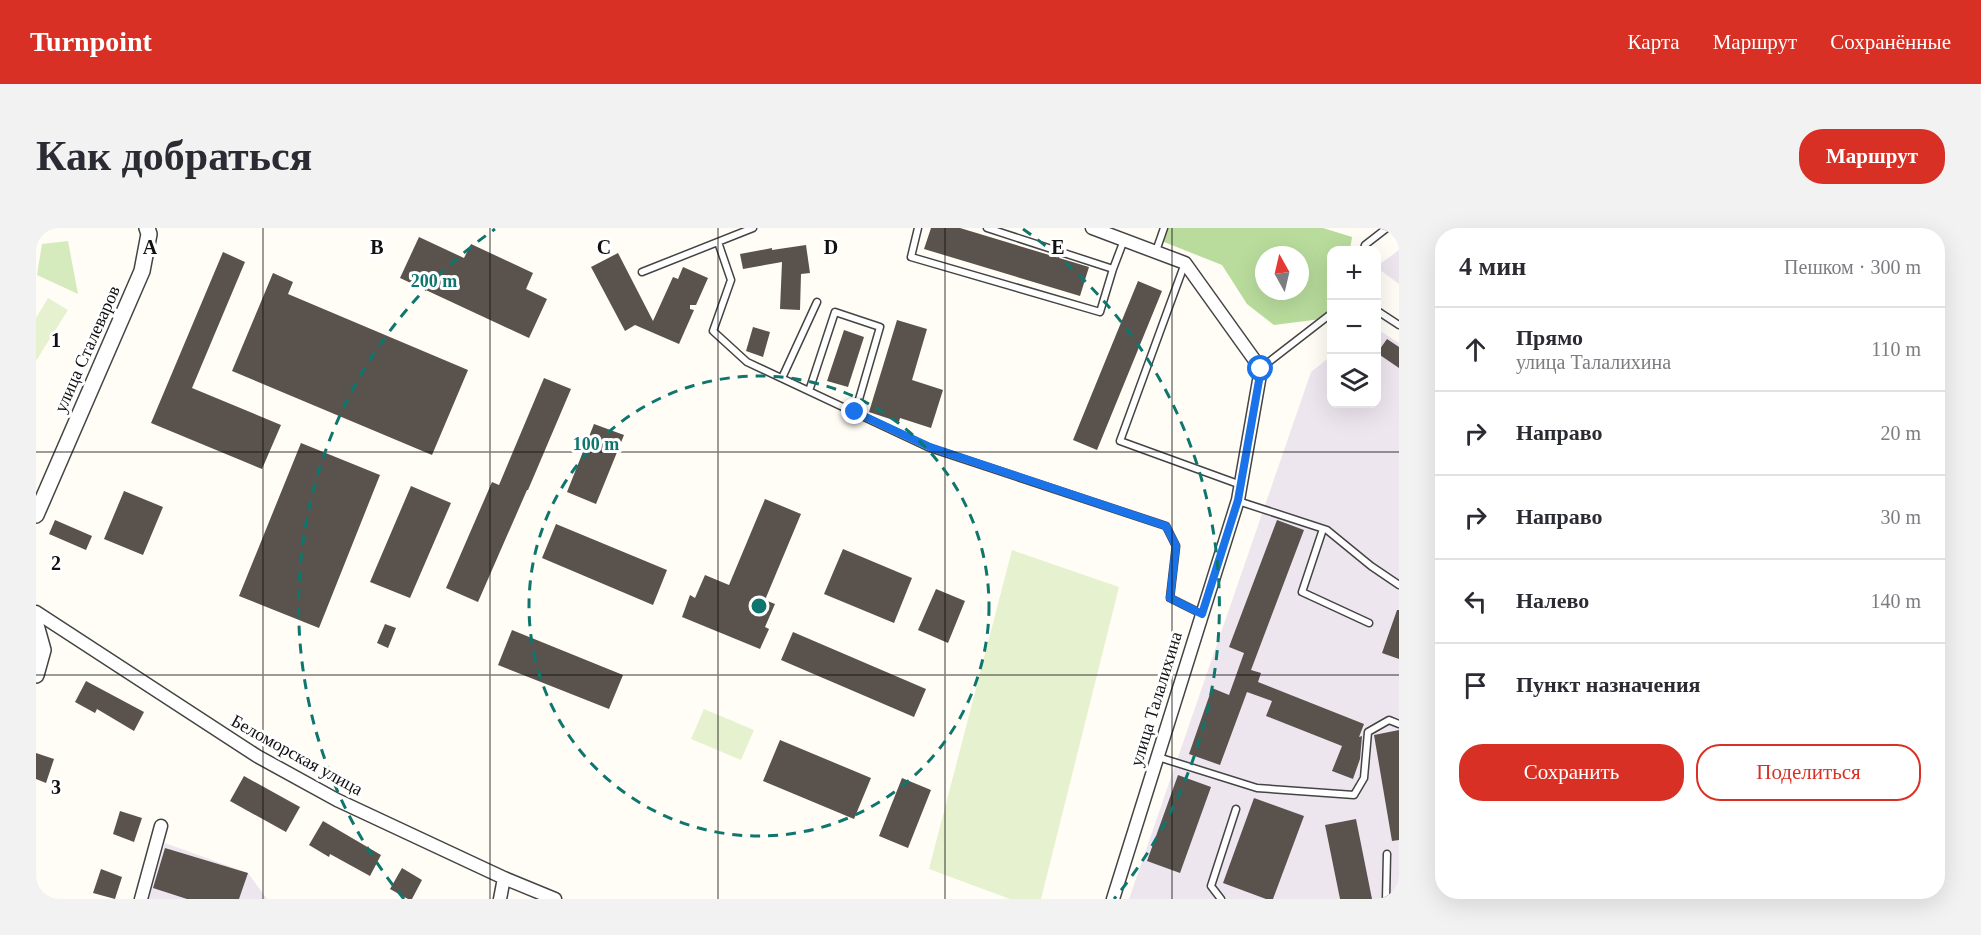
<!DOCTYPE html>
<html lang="ru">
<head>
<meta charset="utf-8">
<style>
	:root { --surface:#fff; --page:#f2f2f3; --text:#2b2b33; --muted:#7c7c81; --line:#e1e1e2; --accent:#d93025 }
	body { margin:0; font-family:"Times New Roman",serif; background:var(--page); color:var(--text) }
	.controls { position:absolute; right:18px; top:18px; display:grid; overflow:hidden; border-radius:12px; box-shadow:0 6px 24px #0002 }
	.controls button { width:54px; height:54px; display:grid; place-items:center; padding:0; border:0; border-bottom:2px solid var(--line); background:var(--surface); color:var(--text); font:30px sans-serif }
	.compass { position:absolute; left:1219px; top:18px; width:54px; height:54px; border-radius:50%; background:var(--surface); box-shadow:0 6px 24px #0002; rotate:352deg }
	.stop { position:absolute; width:18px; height:18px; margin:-14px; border:4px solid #1a73e8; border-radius:50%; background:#fff }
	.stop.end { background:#1a73e8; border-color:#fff; box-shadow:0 2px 6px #0008 }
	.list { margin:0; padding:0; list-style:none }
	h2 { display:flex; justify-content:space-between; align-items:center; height:78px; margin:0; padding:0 24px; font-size:26px }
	h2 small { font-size:20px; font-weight:400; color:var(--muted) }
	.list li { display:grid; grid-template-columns:39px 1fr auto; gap:18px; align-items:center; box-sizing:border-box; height:84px; padding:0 24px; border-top:2px solid var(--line) }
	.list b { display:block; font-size:22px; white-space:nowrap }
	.list p { margin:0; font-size:20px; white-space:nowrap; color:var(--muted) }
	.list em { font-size:20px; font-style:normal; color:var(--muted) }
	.actions { display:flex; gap:12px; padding:18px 24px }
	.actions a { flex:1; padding:14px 0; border:2px solid var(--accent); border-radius:24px; text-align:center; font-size:21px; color:var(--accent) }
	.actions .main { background:var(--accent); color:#fff }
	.icon { flex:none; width:33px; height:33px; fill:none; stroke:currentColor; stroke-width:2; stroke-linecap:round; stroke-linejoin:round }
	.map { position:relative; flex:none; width:1363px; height:671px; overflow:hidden; border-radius:24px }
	header { display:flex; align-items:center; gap:36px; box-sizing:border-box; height:84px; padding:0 30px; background:var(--accent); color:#fff }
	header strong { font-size:28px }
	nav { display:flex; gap:33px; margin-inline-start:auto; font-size:21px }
	.intro { display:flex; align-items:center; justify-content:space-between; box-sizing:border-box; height:144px; padding:0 36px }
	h1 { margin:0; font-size:42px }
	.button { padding:15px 27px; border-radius:24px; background:var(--accent); color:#fff; font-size:21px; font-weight:700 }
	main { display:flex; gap:36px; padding:0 36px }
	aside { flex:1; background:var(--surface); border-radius:24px; box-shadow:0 6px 24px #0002 }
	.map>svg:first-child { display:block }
</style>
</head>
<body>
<header>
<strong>Turnpoint</strong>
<nav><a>Карта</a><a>Маршрут</a><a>Сохранённые</a></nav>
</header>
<div class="intro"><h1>Как добраться</h1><a class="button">Маршрут</a></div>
<main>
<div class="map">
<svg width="1363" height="671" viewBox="0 0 1363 671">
	<rect width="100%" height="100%" fill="#fffdf5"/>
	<path fill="#eee6ef" d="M1363,22V56L1340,39Z
		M1341,101L1363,115V671H1093L1275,144L1295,128L1296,176H1340Z
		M129,615L212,645L231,671H112Z"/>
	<path fill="#d5ebbd" d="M32,13L42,66L1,47L6,16Z"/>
	<path fill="#b9dc9c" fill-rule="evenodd" d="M1129,0H1287L1316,9L1314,22H1296L1295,83L1285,91L1238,97L1211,76L1186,37L1123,12ZM1228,27H1264V63H1228Z"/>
	<path fill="#e6f2cf" d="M12,70L32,82L0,133V90Z
		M976,322L1083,359L1005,671H974L893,641Z
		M668,481L718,502L705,532L655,511Z"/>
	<path fill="#5a524d" d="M895,0H924L1053,39L1044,68L888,21Z
		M383,9L428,30L435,16L497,45L490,61L511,71L493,110L364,50Z
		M770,17L774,45L765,46L764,82L744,81L746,34L707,41L704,26L736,20V22Z
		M187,24L209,34L156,160L245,197L226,241L115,195Z
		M582,25L617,93L637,49L642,51L647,39L672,50L660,77H654V81L658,82L643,116L599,97L589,103L555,39Z
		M237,45L257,54L252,66L432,142L396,227L196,143Z
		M1102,53L1126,63L1061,222L1037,212Z
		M861,92L891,101L876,152L907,162L895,200L864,190L863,194L833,184Z
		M717,99L734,104L727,129L710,123Z
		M808,102L828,109L812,159L791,153Z
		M1351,111L1363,119V140L1341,125Z
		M508,150L535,161L492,262H491L442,374L410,360L456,254L463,257Z
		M558,196L588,207L560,276L531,264Z
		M265,215L344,247L283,400L203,368Z
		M375,258L415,275L374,370L334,354Z
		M88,263L127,279L107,327L68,311Z
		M729,271L765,286L729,372L739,376L729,399L733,401L724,421L646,389L654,367L659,370L669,347L693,357Z
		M19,292L56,308L50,322L13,306Z
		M1241,292L1268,302L1215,442L1225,445L1222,454L1328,496L1323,509L1326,508L1324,531L1317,551L1296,543L1306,518L1230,488L1236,473L1211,464L1184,537L1153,526L1176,460L1193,467L1208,425L1193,419Z
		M520,296L631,342L617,377L506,330Z
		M807,321L876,350L858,395L788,366Z
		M900,361L929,373L912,415L882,402Z
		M1361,382H1363V431L1346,425Z
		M349,396L360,400L352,420L341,415Z
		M476,402L587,447L573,481L462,437Z
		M757,404L890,461L878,489L745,432Z
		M50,453L108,484L98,503L61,481L59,485L39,474Z
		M1363,502V612L1356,613L1338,507Z
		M744,512L835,550L818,591L727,553Z
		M0,525L18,531L10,555L0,551Z
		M1142,547L1175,559L1144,645L1111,633Z
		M208,548L264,579L250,604L194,573Z
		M866,550L895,562L872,620L843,608Z
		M1218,570L1268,588L1237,671H1230L1187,655Z
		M84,583L106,590L98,614L77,606Z
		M1320,591L1336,671H1304L1289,597Z
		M287,593L345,627L334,648L294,626L293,629L273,617Z
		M129,620L212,645L203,671H151L117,660Z
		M366,640L386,652L376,671H372L354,661Z
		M65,641L86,649L79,671L57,665Z"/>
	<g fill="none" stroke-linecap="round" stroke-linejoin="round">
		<g stroke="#444" stroke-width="9">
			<path id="service" d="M882,0L875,29L1064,84L1077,41
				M951,0L1077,41L1088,12
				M682,14L695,52L677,103L711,134L894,220L1130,298L1140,318L1134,370L1166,386
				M1328,22L1329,17L1351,0
				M1120,23L1128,0
				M1149,35L1084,213L1205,257
				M606,44L717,0
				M1340,82L1363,97
				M1225,140L1296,85
				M746,150L781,74
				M773,163L799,84L844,99L819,185
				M1202,273L1291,302L1335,338L1363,357
				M1287,301L1266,364L1333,395
				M1122,529L1221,560L1318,567L1328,550L1332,504L1353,492L1363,496
				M1185,671L1175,658L1200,581
				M1350,671L1351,626"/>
		</g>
		<g stroke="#444" stroke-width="15">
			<path id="minor" d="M1056,0L1149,35L1225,141L1202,272L1077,671
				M0,384L221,528L301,572L468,650L519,671
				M105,671L125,598
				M464,671L468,650"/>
		</g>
		<g stroke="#444" stroke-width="18">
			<path id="tertiary" d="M0,287L106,43L113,6L111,0
				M0,397L7,422L0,447"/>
		</g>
		<use href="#service" stroke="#fff" stroke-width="6"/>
		<use href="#minor" stroke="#fff" stroke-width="12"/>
		<use href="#tertiary" stroke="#fff" stroke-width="15"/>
	</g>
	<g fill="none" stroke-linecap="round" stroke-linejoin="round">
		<path stroke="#1a73e8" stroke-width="8" d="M819,184L894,219L1130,298L1140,318L1134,370L1166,386L1202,272L1225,141"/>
	</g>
	<path fill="none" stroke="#111" stroke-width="1.5" stroke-opacity="0.55" d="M227,0V671M454,0V671M682,0V671M909,0V671M1136,0V671M0,224H1363M0,447H1363"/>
	<g fill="none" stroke="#0f766e" stroke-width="3" stroke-dasharray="10 8">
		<circle cx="723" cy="378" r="230"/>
		<path d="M368 671A460 460 0 0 1 459 1M987 1A460 460 0 0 1 1078 671"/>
	</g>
	<g text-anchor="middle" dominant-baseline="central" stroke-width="6" stroke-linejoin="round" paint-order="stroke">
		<g font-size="18" fill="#111" stroke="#fff">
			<text transform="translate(51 121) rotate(-66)">улица Сталеваров</text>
			<text transform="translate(1120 471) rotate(-73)">улица Талалихина</text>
			<text transform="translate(261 527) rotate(29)">Беломорская улица</text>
		</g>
	</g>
	<g font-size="20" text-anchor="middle" font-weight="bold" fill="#111" stroke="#fff" stroke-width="6" stroke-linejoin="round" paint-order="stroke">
		<text x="114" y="26">A</text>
		<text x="341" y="26">B</text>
		<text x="568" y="26">C</text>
		<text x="795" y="26">D</text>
		<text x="1022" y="26">E</text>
		<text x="20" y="119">1</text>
		<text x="20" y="342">2</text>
		<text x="20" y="566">3</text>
	</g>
	<circle cx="723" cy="378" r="9" fill="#0f766e" stroke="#fff" stroke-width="3"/>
	<g font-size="18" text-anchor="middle" font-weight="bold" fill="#0f766e" stroke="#fff" stroke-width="6" stroke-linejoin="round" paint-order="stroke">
		<text x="398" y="59">200 m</text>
		<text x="560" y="222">100 m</text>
	</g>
</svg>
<div class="controls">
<button>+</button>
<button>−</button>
<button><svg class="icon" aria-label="layers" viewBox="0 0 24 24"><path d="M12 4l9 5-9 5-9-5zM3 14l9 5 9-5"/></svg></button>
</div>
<svg class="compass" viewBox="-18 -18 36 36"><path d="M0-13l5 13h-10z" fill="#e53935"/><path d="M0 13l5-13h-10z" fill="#7c7c81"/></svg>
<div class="stop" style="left:1225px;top:141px"></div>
<div class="stop end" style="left:819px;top:184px"></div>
</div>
<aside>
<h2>4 мин<small>Пешком · 300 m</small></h2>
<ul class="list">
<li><svg class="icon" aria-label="ahead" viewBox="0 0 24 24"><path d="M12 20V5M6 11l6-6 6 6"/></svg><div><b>Прямо</b><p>улица Талалихина</p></div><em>110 m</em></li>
<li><svg class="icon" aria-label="right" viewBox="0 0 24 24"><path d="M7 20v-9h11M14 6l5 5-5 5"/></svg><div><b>Направо</b></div><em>20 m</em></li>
<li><svg class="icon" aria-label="right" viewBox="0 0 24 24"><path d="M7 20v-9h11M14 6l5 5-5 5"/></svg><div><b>Направо</b></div><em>30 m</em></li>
<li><svg class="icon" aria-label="left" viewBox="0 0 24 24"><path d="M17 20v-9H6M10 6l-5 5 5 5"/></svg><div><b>Налево</b></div><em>140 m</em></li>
<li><svg class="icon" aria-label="arrive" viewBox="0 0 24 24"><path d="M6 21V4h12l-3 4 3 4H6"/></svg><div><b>Пункт назначения</b></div></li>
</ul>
<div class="actions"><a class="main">Сохранить</a><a>Поделиться</a></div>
</aside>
</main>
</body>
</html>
